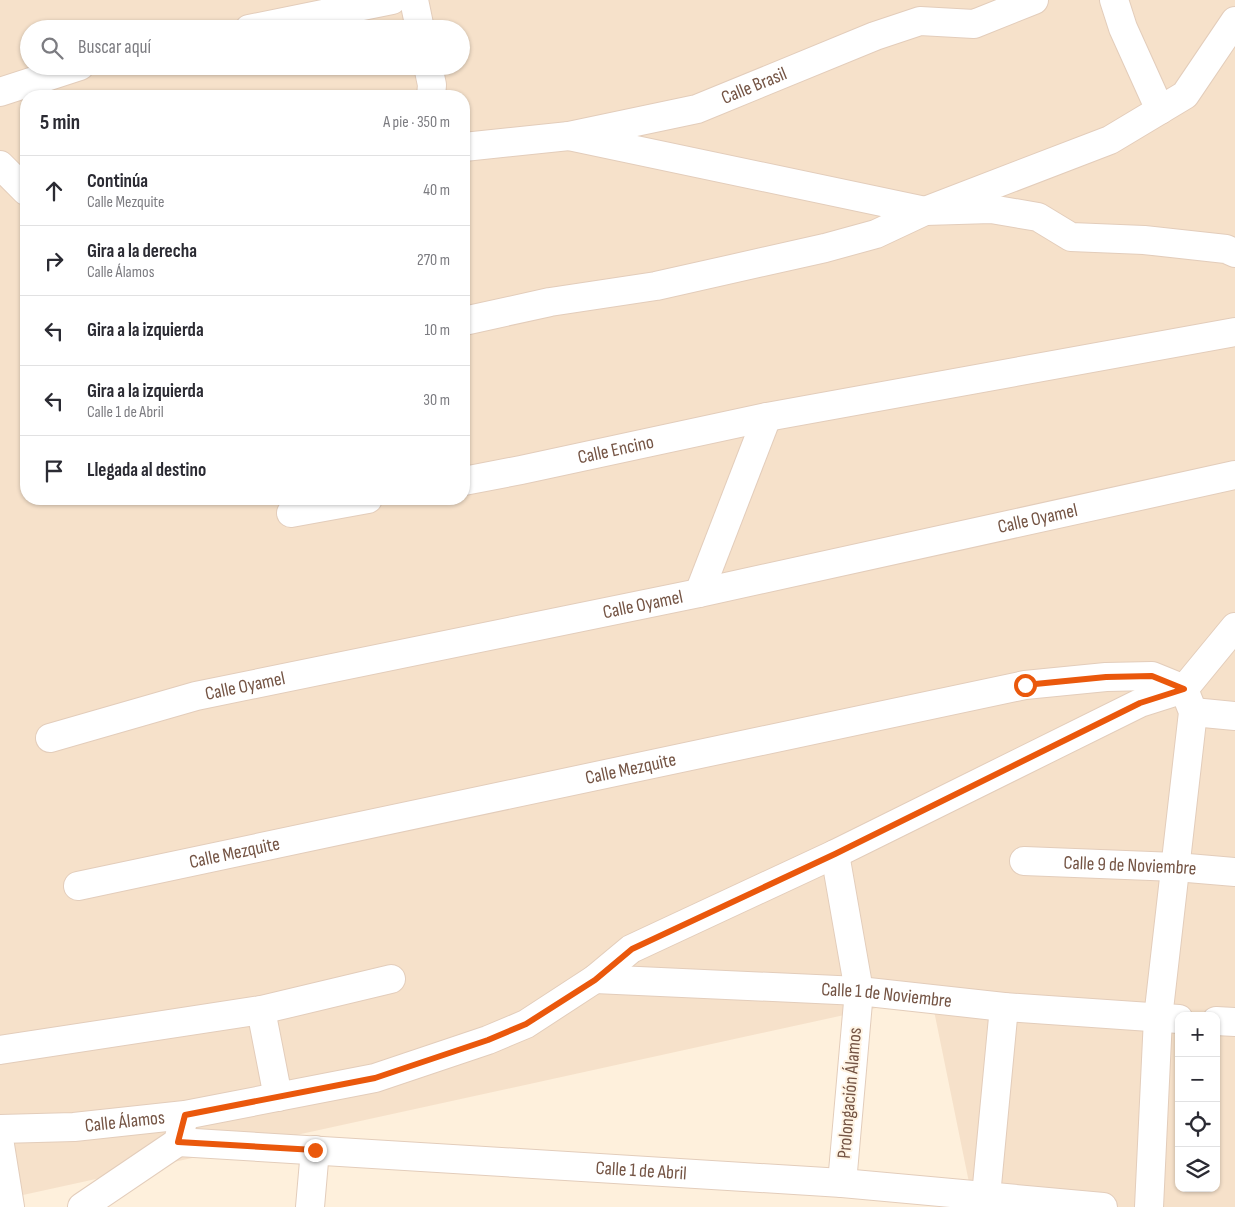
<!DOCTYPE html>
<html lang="es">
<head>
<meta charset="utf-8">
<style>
	:root { --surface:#fff; --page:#f2f2f3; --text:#2b2b33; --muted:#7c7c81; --line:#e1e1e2 }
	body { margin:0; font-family:"Sofia Sans Condensed",sans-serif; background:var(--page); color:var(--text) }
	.controls { position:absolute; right:15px; bottom:15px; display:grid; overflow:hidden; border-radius:10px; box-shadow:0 1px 4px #0004 }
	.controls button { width:45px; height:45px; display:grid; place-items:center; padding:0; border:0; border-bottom:1px solid var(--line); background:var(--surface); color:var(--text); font:25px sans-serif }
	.stop { position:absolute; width:15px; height:15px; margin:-11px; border:4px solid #ea580c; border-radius:50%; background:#fff }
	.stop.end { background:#ea580c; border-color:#fff; box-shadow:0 1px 5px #0008 }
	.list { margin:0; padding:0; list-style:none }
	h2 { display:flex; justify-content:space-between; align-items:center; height:65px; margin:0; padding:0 20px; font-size:21px }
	h2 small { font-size:16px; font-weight:400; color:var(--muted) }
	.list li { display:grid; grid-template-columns:32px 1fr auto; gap:15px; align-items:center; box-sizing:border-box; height:70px; padding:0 20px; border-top:1px solid var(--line) }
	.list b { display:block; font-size:19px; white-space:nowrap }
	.list p { margin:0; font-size:16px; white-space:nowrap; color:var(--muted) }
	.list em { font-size:16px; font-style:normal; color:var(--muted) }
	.icon { flex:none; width:28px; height:28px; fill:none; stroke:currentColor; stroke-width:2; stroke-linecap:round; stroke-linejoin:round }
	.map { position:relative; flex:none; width:1235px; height:1207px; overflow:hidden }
	.search { position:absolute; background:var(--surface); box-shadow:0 1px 4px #0004; left:20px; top:20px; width:450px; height:55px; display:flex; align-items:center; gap:12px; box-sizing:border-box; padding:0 18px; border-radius:28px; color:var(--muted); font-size:19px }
	.panel { position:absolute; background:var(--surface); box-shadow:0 1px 4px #0004; left:20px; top:90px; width:450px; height:415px; border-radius:20px }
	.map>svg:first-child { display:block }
</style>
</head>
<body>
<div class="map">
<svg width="1235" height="1207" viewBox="0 0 1235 1207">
	<rect width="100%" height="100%" fill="#fef0dc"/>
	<path fill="#f6e1ca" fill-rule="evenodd" d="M0,0H1235V1207H974L931,996L0,1200ZM29,29H461V66H29ZM26,96H464V499H26ZM1179,1016H1216V1188H1179Z"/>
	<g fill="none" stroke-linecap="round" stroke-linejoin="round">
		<g stroke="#e3cdbb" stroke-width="30">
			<g id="minor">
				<path d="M414,0L420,29"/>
				<path d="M1114,0L1123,28L1160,110"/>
				<path d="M249,29L392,0"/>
				<path d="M428,66L432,85L431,96"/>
				<path d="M0,92L80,66"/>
				<path d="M569,136L925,211L991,209L1038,217L1071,237L1144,240L1226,249L1235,253"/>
				<path id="s1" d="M464,147L569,136L697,109L875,36L920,21L974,24L1034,0"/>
				<path d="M0,165L26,191"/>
				<path d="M464,321L550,302L656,286L825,248L876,234L925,211L1110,140L1185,95L1235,21"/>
				<path id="s2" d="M464,481L521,470L767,417L1235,332"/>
				<path d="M291,513L368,499"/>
				<path d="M699,593L767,417"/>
				<path d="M1193,712L1235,716"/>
				<path id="s3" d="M50,738L196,696L699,593L1235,475"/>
				<path d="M835,854L859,991L842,1183"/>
				<path id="s4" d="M1024,861L1176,867L1235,872"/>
				<path id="s5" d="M78,886L1025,685L1106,677L1152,676L1184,689L1193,712L1158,1018L1149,1207"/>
				<path id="s6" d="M595,979L859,991L1004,1007L1179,1019"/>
				<path d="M261,1010L391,979"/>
				<path d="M1216,1021L1235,1022"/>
				<path d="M0,1050L261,1010L278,1097"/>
				<path id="s7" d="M0,1129L74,1127L185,1115L375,1078L488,1040L526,1024L595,979L631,949L835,854L1140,703L1184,689L1235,627"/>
				<path id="s8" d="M178,1142L842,1183L1103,1207"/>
				<path d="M0,1145L10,1207"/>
				<path d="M986,1196L1004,1007"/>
				<path d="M82,1207L178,1142L182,1125"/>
				<path d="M310,1207L315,1150"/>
			</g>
		</g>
		<use href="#minor" stroke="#fff" stroke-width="28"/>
	</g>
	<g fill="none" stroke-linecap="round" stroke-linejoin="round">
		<path stroke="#ea580c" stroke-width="6" d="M315,1150L178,1142L185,1115L375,1078L488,1040L526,1024L595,980L632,949L835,854L1140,703L1184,689L1152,676L1106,677L1025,685"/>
	</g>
	<g text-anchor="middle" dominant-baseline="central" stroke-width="4" stroke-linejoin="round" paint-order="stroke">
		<g font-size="19" fill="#745444" stroke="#fff4e4">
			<text stroke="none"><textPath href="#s1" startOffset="298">Calle Brasil</textPath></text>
			<text stroke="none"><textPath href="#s2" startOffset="155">Calle Encino</textPath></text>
			<text stroke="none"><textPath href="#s3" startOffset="1012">Calle Oyamel</textPath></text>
			<text stroke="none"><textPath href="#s3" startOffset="608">Calle Oyamel</textPath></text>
			<text stroke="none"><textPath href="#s3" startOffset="202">Calle Oyamel</textPath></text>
			<text stroke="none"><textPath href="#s5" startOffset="565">Calle Mezquite</textPath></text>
			<text stroke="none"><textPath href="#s5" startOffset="160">Calle Mezquite</textPath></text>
			<text stroke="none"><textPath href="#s4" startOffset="106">Calle 9 de Noviembre</textPath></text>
			<text stroke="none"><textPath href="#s6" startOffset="292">Calle 1 de Noviembre</textPath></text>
			<text transform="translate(850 1093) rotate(-85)">Prolongación Álamos</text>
			<text stroke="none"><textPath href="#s7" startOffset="125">Calle Álamos</textPath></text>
			<text stroke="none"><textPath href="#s8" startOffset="464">Calle 1 de Abril</textPath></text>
		</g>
	</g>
</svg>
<div class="controls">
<button>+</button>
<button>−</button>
<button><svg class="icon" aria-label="locate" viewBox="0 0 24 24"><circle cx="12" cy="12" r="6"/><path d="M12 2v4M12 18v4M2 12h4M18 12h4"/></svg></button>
<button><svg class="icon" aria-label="layers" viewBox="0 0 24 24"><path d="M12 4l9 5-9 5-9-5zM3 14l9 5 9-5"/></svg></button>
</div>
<div class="stop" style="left:1025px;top:685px"></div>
<div class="stop end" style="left:315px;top:1150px"></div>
<div class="search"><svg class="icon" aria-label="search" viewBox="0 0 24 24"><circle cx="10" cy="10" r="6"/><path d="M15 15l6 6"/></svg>Buscar aquí</div>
<section class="panel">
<h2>5 min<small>A pie · 350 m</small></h2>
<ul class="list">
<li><svg class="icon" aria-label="ahead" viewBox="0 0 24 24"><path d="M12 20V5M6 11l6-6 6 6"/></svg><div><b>Continúa</b><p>Calle Mezquite</p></div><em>40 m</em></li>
<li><svg class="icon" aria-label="right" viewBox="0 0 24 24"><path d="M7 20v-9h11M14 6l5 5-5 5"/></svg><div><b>Gira a la derecha</b><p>Calle Álamos</p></div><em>270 m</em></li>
<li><svg class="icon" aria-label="left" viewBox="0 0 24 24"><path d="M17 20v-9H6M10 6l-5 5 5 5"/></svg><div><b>Gira a la izquierda</b></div><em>10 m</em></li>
<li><svg class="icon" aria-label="left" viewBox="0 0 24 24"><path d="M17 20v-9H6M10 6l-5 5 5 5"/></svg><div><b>Gira a la izquierda</b><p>Calle 1 de Abril</p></div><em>30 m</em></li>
<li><svg class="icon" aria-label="arrive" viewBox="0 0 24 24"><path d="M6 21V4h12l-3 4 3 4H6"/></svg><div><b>Llegada al destino</b></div></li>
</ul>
</section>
</div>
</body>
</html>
